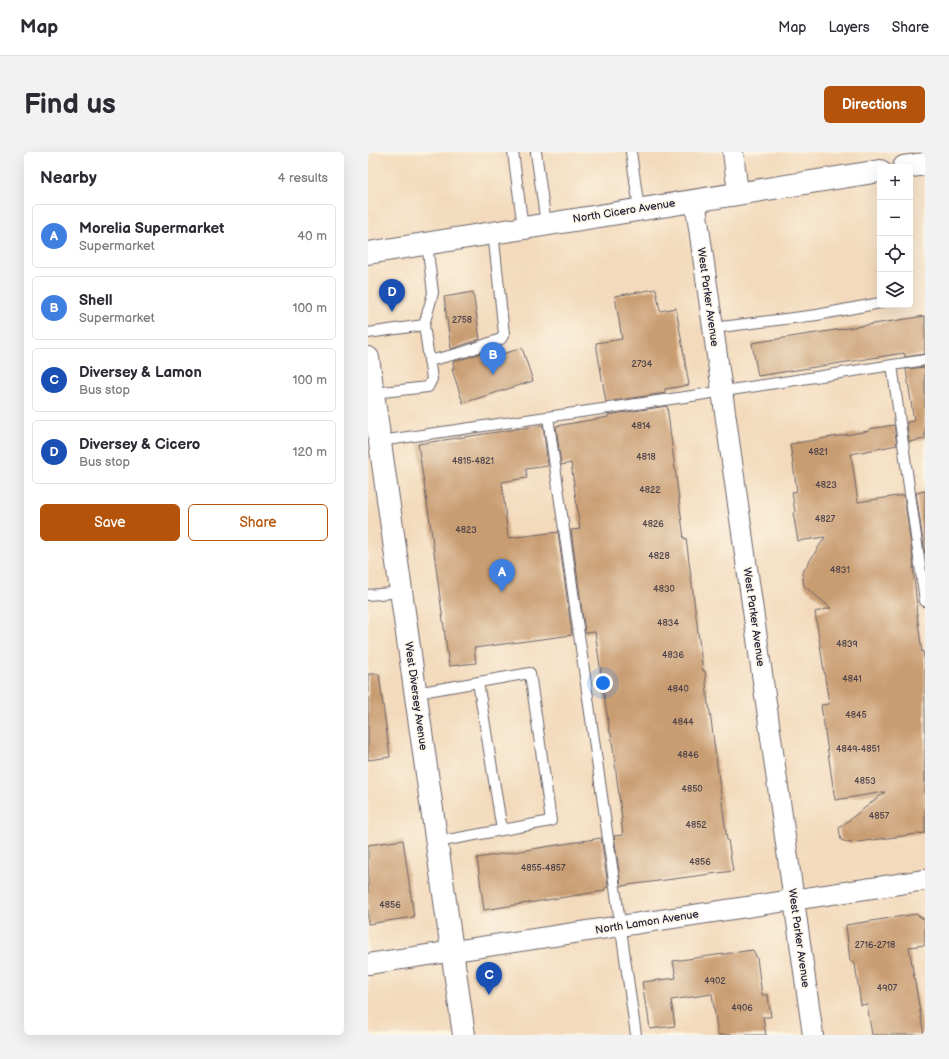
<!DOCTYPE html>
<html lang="en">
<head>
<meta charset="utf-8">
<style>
	:root { --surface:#fff; --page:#f2f2f3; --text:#2b2b33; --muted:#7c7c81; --line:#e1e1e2; --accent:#b45309 }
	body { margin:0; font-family:"Balsamiq Sans",sans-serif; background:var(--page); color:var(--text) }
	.controls { position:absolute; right:12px; top:12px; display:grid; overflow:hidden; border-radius:6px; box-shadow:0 4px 16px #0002 }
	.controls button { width:36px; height:36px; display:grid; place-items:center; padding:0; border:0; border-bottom:1px solid var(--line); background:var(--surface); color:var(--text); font:20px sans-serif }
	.you { position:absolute; left:235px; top:531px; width:14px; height:14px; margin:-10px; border:3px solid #fff; border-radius:50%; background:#1a73e8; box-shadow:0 0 0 6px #1a73e833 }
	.badge { display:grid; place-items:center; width:26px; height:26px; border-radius:50%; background:var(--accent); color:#fff; font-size:13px; font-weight:700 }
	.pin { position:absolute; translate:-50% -33px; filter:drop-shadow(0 1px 2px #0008) }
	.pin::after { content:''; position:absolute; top:21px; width:14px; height:12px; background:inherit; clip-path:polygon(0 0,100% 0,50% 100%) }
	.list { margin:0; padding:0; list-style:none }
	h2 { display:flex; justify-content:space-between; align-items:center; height:52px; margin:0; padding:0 16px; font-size:17px }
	h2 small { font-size:13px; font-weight:400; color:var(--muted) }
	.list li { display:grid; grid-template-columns:26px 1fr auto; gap:12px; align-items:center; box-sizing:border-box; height:64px; margin:0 8px 8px; padding:0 8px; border:1px solid var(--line); border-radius:6px }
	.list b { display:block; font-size:15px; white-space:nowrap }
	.list p { margin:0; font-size:13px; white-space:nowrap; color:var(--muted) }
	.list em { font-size:13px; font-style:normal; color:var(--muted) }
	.actions { display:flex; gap:8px; padding:12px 16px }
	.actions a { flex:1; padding:9px 0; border:1px solid var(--accent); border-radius:6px; text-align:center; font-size:14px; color:var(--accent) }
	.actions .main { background:var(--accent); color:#fff }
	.icon { flex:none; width:22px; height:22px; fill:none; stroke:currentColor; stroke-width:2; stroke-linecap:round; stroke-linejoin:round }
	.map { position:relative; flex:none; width:557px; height:883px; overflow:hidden; border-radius:6px }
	header { display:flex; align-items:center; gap:24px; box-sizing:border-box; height:56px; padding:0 20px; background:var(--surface); border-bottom:1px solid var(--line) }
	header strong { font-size:19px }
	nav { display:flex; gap:22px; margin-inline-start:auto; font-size:14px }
	.intro { display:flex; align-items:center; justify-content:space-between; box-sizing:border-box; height:96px; padding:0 24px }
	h1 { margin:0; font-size:28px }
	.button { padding:10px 18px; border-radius:6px; background:var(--accent); color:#fff; font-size:14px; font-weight:700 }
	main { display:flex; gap:24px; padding:0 24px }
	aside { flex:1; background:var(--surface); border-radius:6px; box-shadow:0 4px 16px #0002 }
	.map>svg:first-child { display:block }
</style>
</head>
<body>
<header>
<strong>Map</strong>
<nav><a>Map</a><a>Layers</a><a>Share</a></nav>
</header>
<div class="intro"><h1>Find us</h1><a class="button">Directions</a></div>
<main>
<aside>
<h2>Nearby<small>4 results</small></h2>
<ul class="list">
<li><span class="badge" style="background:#3f7fe0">A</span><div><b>Morelia Supermarket</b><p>Supermarket</p></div><em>40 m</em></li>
<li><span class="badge" style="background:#3f7fe0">B</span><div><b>Shell</b><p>Supermarket</p></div><em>100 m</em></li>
<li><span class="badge" style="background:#1a4fb4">C</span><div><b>Diversey &amp; Lamon</b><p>Bus stop</p></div><em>100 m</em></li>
<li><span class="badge" style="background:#1a4fb4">D</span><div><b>Diversey &amp; Cicero</b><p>Bus stop</p></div><em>120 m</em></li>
</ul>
<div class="actions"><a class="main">Save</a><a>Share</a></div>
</aside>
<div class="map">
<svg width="557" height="883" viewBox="0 0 557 883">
	<rect width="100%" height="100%" fill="#fcf5e5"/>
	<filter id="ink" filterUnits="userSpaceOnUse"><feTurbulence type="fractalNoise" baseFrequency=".025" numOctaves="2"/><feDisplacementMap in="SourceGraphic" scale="8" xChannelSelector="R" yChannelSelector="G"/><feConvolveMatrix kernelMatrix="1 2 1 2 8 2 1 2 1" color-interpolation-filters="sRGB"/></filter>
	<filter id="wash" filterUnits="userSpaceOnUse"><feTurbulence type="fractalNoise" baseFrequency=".012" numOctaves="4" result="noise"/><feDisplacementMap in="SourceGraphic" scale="16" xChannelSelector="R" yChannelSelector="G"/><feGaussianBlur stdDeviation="0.9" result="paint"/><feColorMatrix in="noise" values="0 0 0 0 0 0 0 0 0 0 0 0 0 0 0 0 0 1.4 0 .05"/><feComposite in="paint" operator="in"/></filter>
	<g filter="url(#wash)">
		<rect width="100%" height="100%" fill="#f3dabc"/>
		<g id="blocks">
			<path fill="#c99d72" d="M288,137L292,159L308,156L321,233L297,237V241L238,250L228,191L254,187L247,144Z
				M105,140L112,187L83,197L76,145Z
				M557,164V202L537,205L536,201L390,224L384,191Z
				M154,196L165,229L95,251L84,217L86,216L85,210L114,201L115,208Z
				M557,215V287L541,290L539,270L546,269L538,217Z
				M299,254L316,387L318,386L335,519H337L340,553H341L359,688H360L365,719L253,734L246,684L255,683L253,667H254L243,581H242L238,556L227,480L217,481L203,378L212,377L203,311L193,313L188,274L240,265V263Z
				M175,273L180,314L158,317L159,326L134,330L140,386L190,380L204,483L106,496L108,511L81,514L63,377L50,292Z
				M526,273L529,293L483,302L490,350L536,343L546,415H545L549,454L548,455L554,500L555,499L557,512V681L482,691L473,688L471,676L517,640L467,648L453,553L461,552L447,460L463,456L436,434L434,421L457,385L430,389L425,361L427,360L424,340L429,339L422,292L501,279V277Z
				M557,339V402L548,341Z
				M0,522H11L22,605L0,608Z
				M233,686L240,735L237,736L236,739L116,758L109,706Z
				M35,688L46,765L0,772V693Z
				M548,762L557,768V793L541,795L556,883H504L499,852L493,853L487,812L482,809L478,773Z
				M385,798L389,806L394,843H400L403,865H395L398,883H350L344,842L303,848L307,874L282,877L279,855H278L274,830L308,826L305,809Z"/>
		</g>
	</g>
	<g filter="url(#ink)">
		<use href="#blocks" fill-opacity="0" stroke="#6b6268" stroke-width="1"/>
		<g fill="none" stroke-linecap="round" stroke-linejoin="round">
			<g stroke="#6b6268" stroke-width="12">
				<path id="lane" d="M145,0L155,76
					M168,0L178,72
					M263,0L271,57
					M56,173L65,141L59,91
					M345,176L449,163L512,151
					M0,181L56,173L64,227L60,235L5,241
					M61,209L96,200L133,187L136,182L125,80
					M524,213L557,449
					M180,265L268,883
					M12,289L324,244L557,208
					M0,443L33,440
					M110,530L134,678
					M48,541L162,521L183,669L69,690"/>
			</g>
			<g stroke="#6b6268" stroke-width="22">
				<path id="street" d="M365,0L370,41
					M327,48L445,883
					M0,812L557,728"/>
			</g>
			<g stroke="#6b6268" stroke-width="24">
				<path id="secondary" d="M0,206L96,883"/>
			</g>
			<g stroke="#6b6268" stroke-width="24">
				<path id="primary" d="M536,15L557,12
					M0,101L512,19"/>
			</g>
			<use href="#lane" stroke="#fff" stroke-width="10"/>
			<use href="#street" stroke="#fff" stroke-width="20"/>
			<use href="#secondary" stroke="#fff" stroke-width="22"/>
			<use href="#primary" stroke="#fff" stroke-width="22"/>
		</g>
	</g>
	<g text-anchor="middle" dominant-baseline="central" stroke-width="3" stroke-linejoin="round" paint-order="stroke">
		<g font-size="9" fill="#4c4149">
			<text x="94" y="168">2758</text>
			<text x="274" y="212">2734</text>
			<text x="273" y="274">4814</text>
			<text x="450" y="300">4821</text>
			<text x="278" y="305">4818</text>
			<text x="105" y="309">4815-4821</text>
			<text x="458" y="333">4823</text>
			<text x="282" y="338">4822</text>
			<text x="457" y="367">4827</text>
			<text x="285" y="372">4826</text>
			<text x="98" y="378">4823</text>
			<text x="291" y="404">4828</text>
			<text x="472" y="418">4831</text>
			<text x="296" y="437">4830</text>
			<text x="300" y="471">4834</text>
			<text x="479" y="492">4839</text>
			<text x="305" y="503">4836</text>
			<text x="484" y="527">4841</text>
			<text x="310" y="537">4840</text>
			<text x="488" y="563">4845</text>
			<text x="315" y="570">4844</text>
			<text x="490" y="597">4849-4851</text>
			<text x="320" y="603">4846</text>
			<text x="497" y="629">4853</text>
			<text x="324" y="637">4850</text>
			<text x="511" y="664">4857</text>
			<text x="328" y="673">4852</text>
			<text x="332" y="710">4856</text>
			<text x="175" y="716">4855-4857</text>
			<text x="22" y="753">4856</text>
			<text x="507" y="793">2716-2718</text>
			<text x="347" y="829">4902</text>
			<text x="519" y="836">4907</text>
			<text x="374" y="856">4906</text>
		</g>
		<g font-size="11" fill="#22223b" stroke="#fcf5e5">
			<text transform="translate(256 59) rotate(-9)">North Cicero Avenue</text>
			<text transform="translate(340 145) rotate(82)">West Parker Avenue</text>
			<text transform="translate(386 465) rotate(82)">West Parker Avenue</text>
			<text transform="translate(48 544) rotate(82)">West Diversey Avenue</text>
			<text transform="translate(279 770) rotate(-9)">North Lamon Avenue</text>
			<text transform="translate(431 786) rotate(82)">West Parker Avenue</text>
		</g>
	</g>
</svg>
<div class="controls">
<button>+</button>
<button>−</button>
<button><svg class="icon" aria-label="locate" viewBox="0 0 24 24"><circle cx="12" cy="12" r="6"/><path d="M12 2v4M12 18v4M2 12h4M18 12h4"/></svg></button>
<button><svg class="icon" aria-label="layers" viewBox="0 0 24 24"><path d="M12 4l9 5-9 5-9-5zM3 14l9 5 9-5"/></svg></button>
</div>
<div class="you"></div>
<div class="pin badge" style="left:134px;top:440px;background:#3f7fe0">A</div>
<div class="pin badge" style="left:125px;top:223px;background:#3f7fe0">B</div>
<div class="pin badge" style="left:121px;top:843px;background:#1a4fb4">C</div>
<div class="pin badge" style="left:24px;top:160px;background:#1a4fb4">D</div>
</div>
</main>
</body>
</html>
